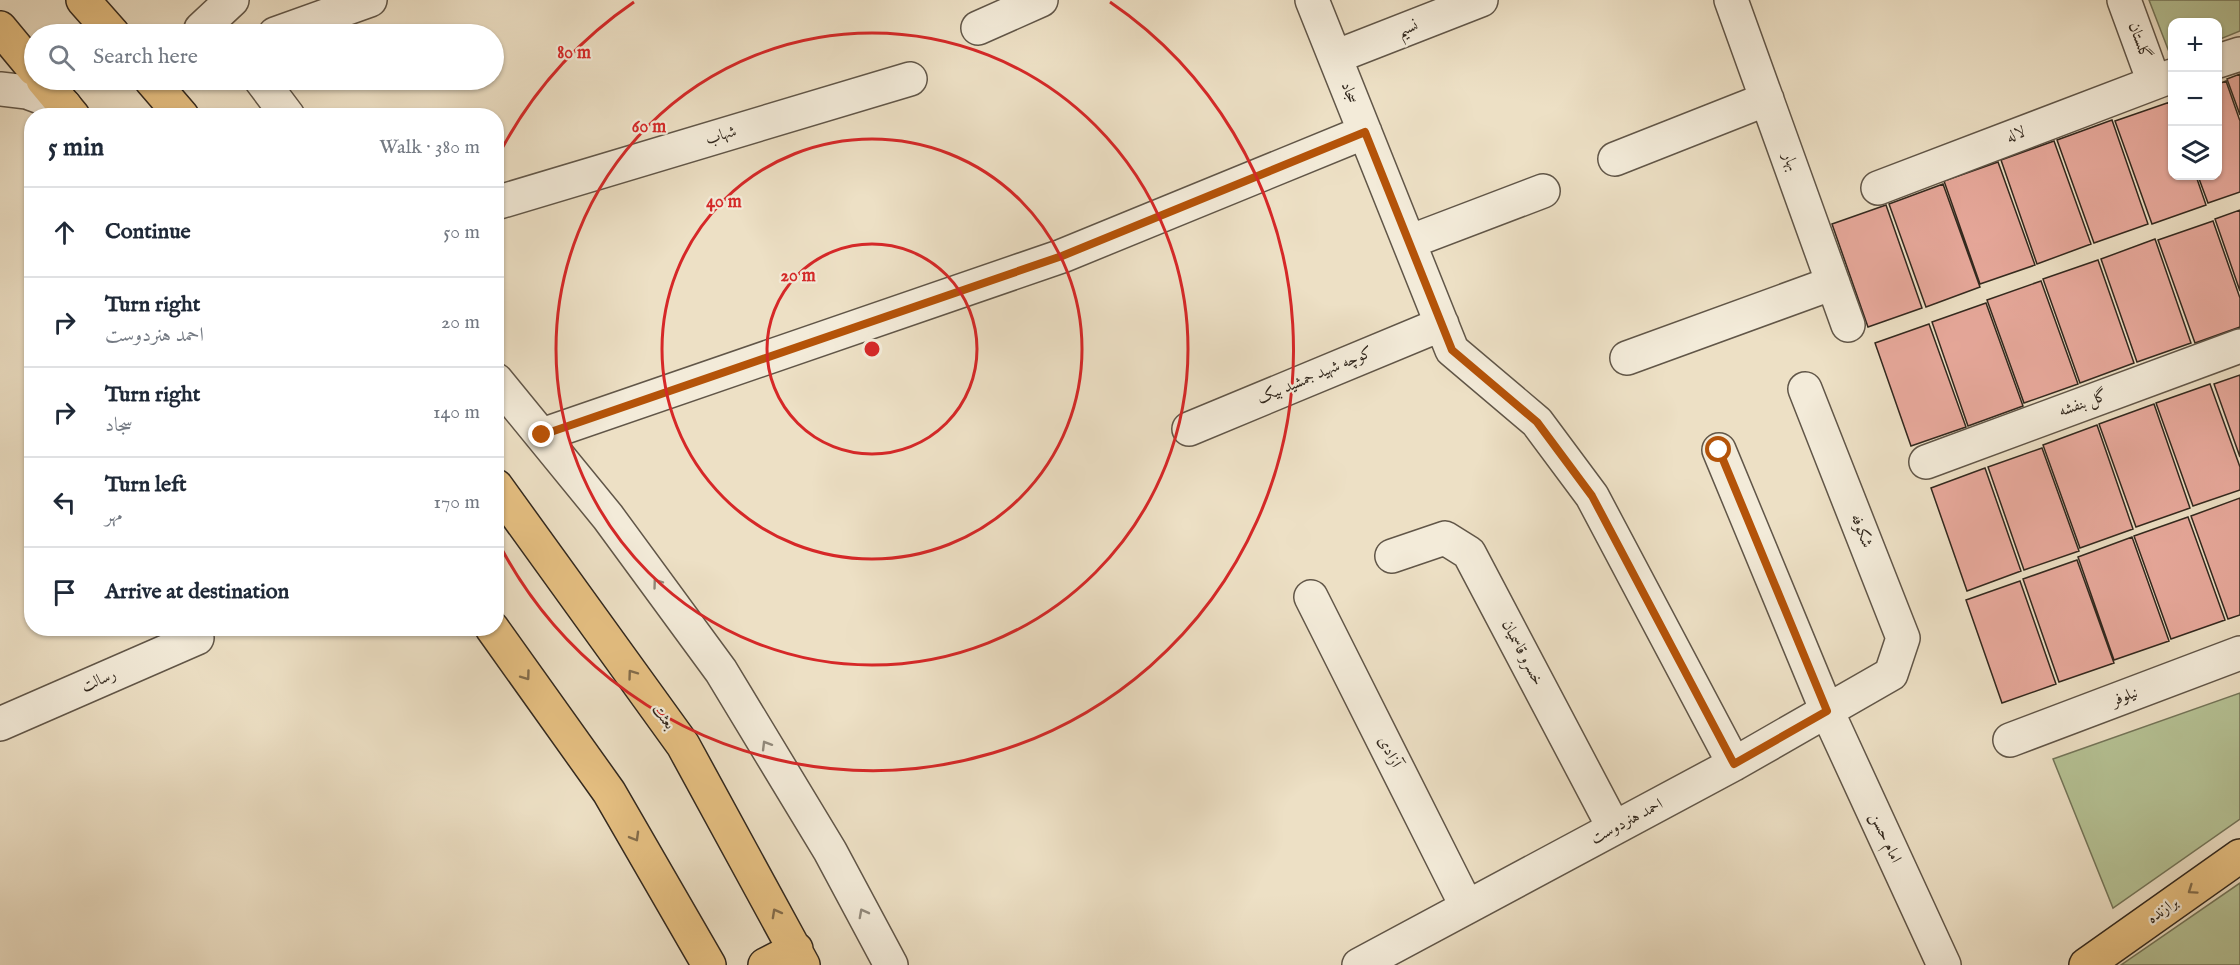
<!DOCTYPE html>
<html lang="en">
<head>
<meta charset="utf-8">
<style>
	:root { --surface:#fff; --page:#f2f2f3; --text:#1f2937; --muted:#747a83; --line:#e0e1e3 }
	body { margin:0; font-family:"IM FELL English",Amiri,serif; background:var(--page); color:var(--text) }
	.controls { position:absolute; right:18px; top:18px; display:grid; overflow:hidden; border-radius:12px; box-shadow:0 2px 4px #0004 }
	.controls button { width:54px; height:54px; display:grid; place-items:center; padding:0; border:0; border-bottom:2px solid var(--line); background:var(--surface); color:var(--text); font:30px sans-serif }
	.stop { position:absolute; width:18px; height:18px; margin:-14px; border:4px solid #b45309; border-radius:50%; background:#fff }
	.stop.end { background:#b45309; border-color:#fff; box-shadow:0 2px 6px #0008 }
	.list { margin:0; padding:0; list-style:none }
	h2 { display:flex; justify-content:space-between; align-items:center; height:78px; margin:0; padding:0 24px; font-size:26px }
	h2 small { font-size:20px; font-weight:400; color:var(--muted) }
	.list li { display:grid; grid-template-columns:39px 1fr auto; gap:18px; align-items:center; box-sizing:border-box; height:90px; padding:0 24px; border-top:2px solid var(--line) }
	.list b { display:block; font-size:22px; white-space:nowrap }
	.list p { margin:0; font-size:20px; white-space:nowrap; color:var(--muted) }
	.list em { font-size:20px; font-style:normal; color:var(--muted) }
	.icon { flex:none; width:33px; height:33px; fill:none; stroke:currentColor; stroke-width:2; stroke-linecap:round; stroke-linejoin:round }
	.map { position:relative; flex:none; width:2240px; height:965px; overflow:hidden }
	.search { position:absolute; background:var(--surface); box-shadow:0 2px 4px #0004; left:24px; top:24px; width:480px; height:66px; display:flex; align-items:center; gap:15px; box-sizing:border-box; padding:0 21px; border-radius:33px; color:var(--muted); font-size:22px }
	.panel { position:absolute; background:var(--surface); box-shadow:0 2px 4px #0004; left:24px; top:108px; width:480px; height:528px; border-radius:24px }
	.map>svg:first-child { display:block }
</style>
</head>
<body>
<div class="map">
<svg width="2240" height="965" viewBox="0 0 2240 965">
	<rect width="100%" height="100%" fill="#ede0c5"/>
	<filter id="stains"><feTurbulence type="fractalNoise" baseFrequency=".00333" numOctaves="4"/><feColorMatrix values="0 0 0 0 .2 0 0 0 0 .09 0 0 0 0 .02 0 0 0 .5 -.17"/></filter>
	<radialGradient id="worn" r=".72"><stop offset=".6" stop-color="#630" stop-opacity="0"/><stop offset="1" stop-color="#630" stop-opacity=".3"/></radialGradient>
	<path fill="#b6c396" stroke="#74765a" stroke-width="1.5" d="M2149,0H2240V31L2218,40V22H2172L2171,57Z
		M2240,693V819L2113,908L2053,759Z
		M2240,883V965H2121Z"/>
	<path fill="#e8a99c" stroke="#32281e" stroke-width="1.5" d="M2240,74V115L2227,79Z
		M2226,81L2240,121V192L2208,203L2198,176H2218V84Z
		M2170,102L2172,109V176H2196L2206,205L2152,224L2115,121Z
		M2112,120L2148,224L2094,243L2057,140Z
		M2054,141L2091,244L2037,264L2001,160Z
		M1998,162L2035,265L1980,284L1944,181Z
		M1943,184L1980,287L1926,307L1889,204Z
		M1886,205L1922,308L1868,327L1832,224Z
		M2240,210V291L2215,219Z
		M2213,221L2240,298V327L2195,343L2158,240Z
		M2155,239L2191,343L2137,362L2101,259Z
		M2098,260L2134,363L2080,383L2043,279Z
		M2041,281L2078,384L2024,403L1987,300Z
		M1986,303L2023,406L1968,426L1932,322Z
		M1929,324L1966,427L1911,446L1875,343Z
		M2240,375V457L2214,384Z
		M2210,384L2240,467V490L2193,506L2156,403Z
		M2154,404L2190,508L2136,527L2099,424Z
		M2097,425L2133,529L2080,548L2043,445Z
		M2042,448L2079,551L2024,570L1988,467Z
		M1985,468L2021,571L1967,591L1931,488Z
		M2240,498V615L2228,619L2191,516Z
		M2188,517L2225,620L2171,639L2134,536Z
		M2132,537L2169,641L2114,660L2078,557Z
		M2077,560L2114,663L2059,682L2023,579Z
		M2020,581L2056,684L2002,703L1966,600Z"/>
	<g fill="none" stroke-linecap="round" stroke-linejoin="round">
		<g stroke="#615648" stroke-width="36">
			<path id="minor" d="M1312,0L1452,350L1537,422L1592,496L1734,764
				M1731,0L1848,325
				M2124,0L2154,82
				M978,28L1041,0
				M200,34L201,29L232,0
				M275,34L370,0
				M1335,57L1481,0
				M2218,61L2240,54
				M261,80L288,116
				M0,89L27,92L65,106
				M1615,159L1767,99
				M1878,188L2172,76
				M496,203L910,79
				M1409,242L1543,191
				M1627,358L1833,283
				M496,380L608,517L721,671L830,851L891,965
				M1189,429L1442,324
				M542,435L1062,256L1365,132
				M1719,450L1827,711L1944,965
				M1926,462L2240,346
				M1392,556L1445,538L1469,553L1614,828
				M1311,597L1467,907
				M0,724L197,638
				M2010,740L2240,653
				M1359,965L1734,764L1891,674L1903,638L1805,389"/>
		</g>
		<g stroke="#32281e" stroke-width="36">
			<path id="major" d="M83,0L113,34
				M0,28L34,69
				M43,80L73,116
				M151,80L182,116
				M496,486L683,745L803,965
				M492,628L609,792L709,965
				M765,965L796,949
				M2086,965L2240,856"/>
		</g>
		<use href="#minor" stroke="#f3ebd9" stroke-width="33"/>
		<use href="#major" stroke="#e6c082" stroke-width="33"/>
	</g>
	<defs><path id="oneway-chevron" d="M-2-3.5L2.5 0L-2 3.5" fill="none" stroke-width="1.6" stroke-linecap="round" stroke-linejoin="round" transform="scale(1.5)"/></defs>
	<g stroke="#928a7c">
		<use href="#oneway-chevron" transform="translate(657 583) rotate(-126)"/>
		<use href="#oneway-chevron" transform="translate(766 745) rotate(-121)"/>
		<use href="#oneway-chevron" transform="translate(863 913) rotate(-118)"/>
	</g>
	<g stroke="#836c4b">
		<use href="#oneway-chevron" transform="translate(632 674) rotate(-126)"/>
		<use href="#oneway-chevron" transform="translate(526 676) rotate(54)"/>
		<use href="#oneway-chevron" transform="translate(635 837) rotate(60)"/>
		<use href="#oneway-chevron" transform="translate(2192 890) rotate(145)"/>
		<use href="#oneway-chevron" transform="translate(776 913) rotate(-119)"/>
	</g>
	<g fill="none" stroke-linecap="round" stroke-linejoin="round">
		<path stroke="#b45309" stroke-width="8" d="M542,435L1062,256L1365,132L1452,350L1537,422L1592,496L1734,764L1827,711L1719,450"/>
	</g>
	<g fill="none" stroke="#d62828" stroke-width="3">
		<circle cx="872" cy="349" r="105"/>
		<circle cx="872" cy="349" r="210"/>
		<circle cx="872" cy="349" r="316"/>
		<path d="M497 158A421 421 0 0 1 634 2M1110 2A421 421 0 1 1 497 540"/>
	</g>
	<g text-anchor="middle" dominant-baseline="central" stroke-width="4.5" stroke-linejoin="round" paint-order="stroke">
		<g font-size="16" fill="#32281e" stroke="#f3ebd9">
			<text transform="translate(1408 29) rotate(-21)">نسیم</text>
			<text transform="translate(2139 41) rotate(70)">گلستان</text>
			<text transform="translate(1349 93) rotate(68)">سجاد</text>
			<text transform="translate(2016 135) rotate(-21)">لاله</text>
			<text transform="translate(721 136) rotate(-17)">شهاب</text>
			<text transform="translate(1790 162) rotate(70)">بهار</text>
			<text transform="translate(1315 376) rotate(-23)">کوچه شهید جمشید بیک</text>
			<text transform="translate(2083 404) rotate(-20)">گل بنفشه</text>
			<text transform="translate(1861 531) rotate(69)">شکوفه</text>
			<text transform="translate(1522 653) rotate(62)">خسرو قاسمیان</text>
			<text transform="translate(99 681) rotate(-23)">رسالت</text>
			<text transform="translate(2125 697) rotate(-21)">نیلوفر</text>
			<text transform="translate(663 717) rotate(54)">بعثت</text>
			<text transform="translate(1389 752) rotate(63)">آزادی</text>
			<text transform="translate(1627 822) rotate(-28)">احمد هنردوست</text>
			<text transform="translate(1885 838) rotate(65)">امام حسن</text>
			<text transform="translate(2163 911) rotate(-35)">برازنده</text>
		</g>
	</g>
	<circle cx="872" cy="349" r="9" fill="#d62828" stroke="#f3ebd9" stroke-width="3"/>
	<g font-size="18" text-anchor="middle" font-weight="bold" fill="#d62828" stroke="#f3ebd9" stroke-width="4.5" stroke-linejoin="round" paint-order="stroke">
		<text x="574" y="58">80 m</text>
		<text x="649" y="132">60 m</text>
		<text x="724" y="207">40 m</text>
		<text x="798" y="281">20 m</text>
	</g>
	<rect width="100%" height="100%" filter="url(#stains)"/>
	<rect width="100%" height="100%" fill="url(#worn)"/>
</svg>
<div class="controls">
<button>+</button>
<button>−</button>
<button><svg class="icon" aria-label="layers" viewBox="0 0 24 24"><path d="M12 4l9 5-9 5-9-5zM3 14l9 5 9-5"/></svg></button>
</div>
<div class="stop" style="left:1719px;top:450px"></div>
<div class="stop end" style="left:542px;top:435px"></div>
<div class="search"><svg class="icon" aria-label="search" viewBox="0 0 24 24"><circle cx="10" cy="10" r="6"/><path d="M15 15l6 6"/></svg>Search here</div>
<section class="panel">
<h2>5 min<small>Walk · 380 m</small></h2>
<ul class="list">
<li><svg class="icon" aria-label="ahead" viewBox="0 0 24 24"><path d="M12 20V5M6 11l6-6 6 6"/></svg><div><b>Continue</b></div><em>50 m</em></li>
<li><svg class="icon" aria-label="right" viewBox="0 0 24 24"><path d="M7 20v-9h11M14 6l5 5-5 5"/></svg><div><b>Turn right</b><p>احمد هنردوست</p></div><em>20 m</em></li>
<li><svg class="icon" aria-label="right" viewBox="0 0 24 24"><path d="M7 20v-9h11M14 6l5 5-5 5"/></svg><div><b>Turn right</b><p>سجاد</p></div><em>140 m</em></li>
<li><svg class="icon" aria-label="left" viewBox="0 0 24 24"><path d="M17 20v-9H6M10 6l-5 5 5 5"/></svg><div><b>Turn left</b><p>مهر</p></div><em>170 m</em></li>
<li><svg class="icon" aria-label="arrive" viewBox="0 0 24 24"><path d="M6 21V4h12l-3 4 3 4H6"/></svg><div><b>Arrive at destination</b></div></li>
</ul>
</section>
</div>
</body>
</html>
